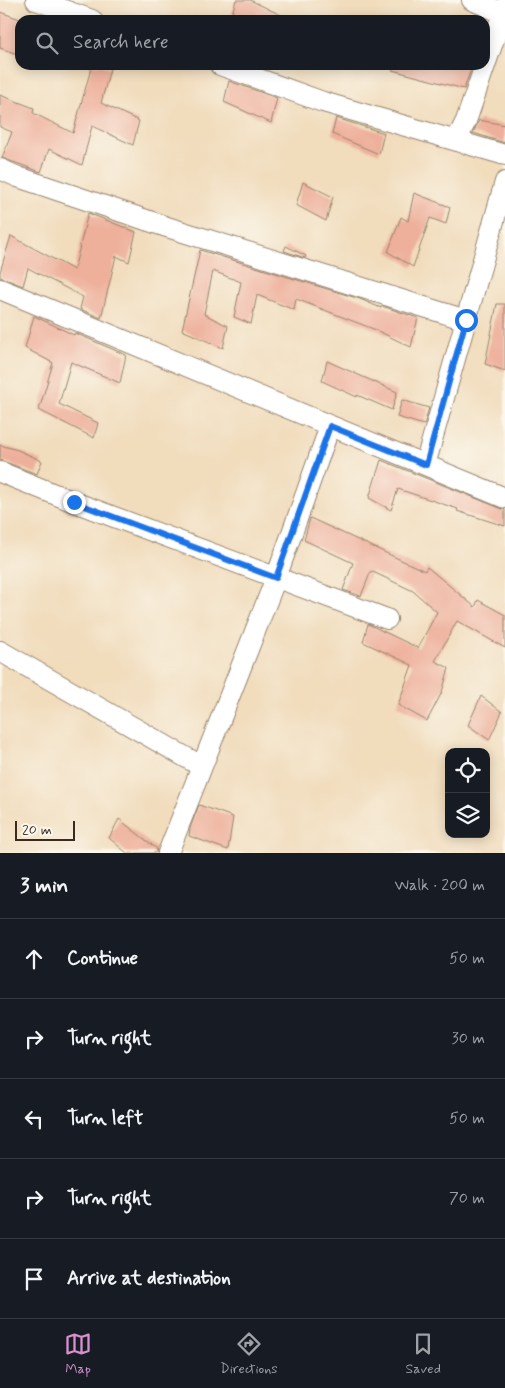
<!DOCTYPE html>
<html lang="en">
<head>
<meta charset="utf-8">
<style>
	:root { --surface:#171b24; --page:#20242c; --text:#f1f3f6; --muted:#9ea1a6; --line:#363941; --accent:#d690ce }
	body { margin:0; font-family:Mynerve,sans-serif; background:var(--page); color:var(--text) }
	.controls { position:absolute; right:15px; bottom:15px; display:grid; overflow:hidden; border-radius:10px; box-shadow:0 2px 12px #0003 }
	.controls button { width:45px; height:45px; display:grid; place-items:center; padding:0; border:0; border-bottom:1px solid var(--line); background:var(--surface); color:var(--text); font:25px sans-serif }
	.scale { position:absolute; left:15px; bottom:12px; width:60px; box-sizing:border-box; padding-left:5px; border:2px solid #3b2a1e; border-top:0; font-size:14px; line-height:18px; white-space:nowrap; color:#3b2a1e; -webkit-text-stroke:4px #fbf7ec; paint-order:stroke }
	.stop { position:absolute; width:15px; height:15px; margin:-11px; border:4px solid #1a73e8; border-radius:50%; background:#fff }
	.stop.end { background:#1a73e8; border-color:#fff; box-shadow:0 1px 5px #0008 }
	.list { margin:0; padding:0; list-style:none }
	h2 { display:flex; justify-content:space-between; align-items:center; height:65px; margin:0; padding:0 20px; font-size:21px }
	h2 small { font-size:16px; font-weight:400; color:var(--muted) }
	.list li { display:grid; grid-template-columns:32px 1fr auto; gap:15px; align-items:center; box-sizing:border-box; height:80px; padding:0 20px; border-top:1px solid var(--line) }
	.list b { display:block; font-size:19px; white-space:nowrap }
	.list em { font-size:16px; font-style:normal; color:var(--muted) }
	.icon { flex:none; width:28px; height:28px; fill:none; stroke:currentColor; stroke-width:2; stroke-linecap:round; stroke-linejoin:round }
	.map { position:relative; flex:none; width:505px; height:853px; overflow:hidden }
	.search { position:absolute; background:var(--surface); box-shadow:0 2px 12px #0003; left:15px; right:15px; top:15px; height:55px; display:flex; align-items:center; gap:12px; box-sizing:border-box; padding:0 18px; border-radius:15px; color:var(--muted); font-size:19px }
	.sheet { height:465px; background:var(--surface) }
	nav { display:flex; justify-content:space-around; align-items:center; box-sizing:border-box; height:70px; border-top:1px solid var(--line); background:var(--surface); font-size:14px; color:var(--muted) }
	nav a { display:grid; justify-items:center; gap:2px }
	nav .on { color:var(--accent) }
	.map>svg:first-child { display:block }
</style>
</head>
<body>
<div class="map">
<svg width="505" height="853" viewBox="0 0 505 853">
	<rect width="100%" height="100%" fill="#fbf7ec"/>
	<filter id="ink" filterUnits="userSpaceOnUse"><feTurbulence type="fractalNoise" baseFrequency=".02" numOctaves="2"/><feDisplacementMap in="SourceGraphic" scale="10" xChannelSelector="R" yChannelSelector="G"/><feConvolveMatrix kernelMatrix="1 2 1 2 8 2 1 2 1" color-interpolation-filters="sRGB"/></filter>
	<filter id="wash" filterUnits="userSpaceOnUse"><feTurbulence type="fractalNoise" baseFrequency=".0096" numOctaves="4" result="noise"/><feDisplacementMap in="SourceGraphic" scale="20" xChannelSelector="R" yChannelSelector="G"/><feGaussianBlur stdDeviation="1.12" result="paint"/><feColorMatrix in="noise" values="0 0 0 0 0 0 0 0 0 0 0 0 0 0 0 0 0 1.4 0 .05"/><feComposite in="paint" operator="in"/></filter>
	<g filter="url(#wash)">
		<rect width="100%" height="100%" fill="#f1dcbc"/>
		<g id="blocks">
			<path fill="#eeb09b" d="M236,0H250L291,20H230Z
				M0,12L20,19V55L0,48Z
				M92,65H102L110,69L101,103L139,121L133,145L92,126L82,165L49,149L41,172L2,158L12,132L0,127V95L34,108L33,113L73,133Z
				M393,65H456L471,69L464,89L392,70Z
				M229,81L277,98L271,123L224,102Z
				M336,118L384,133L379,154L332,134Z
				M479,120L505,125V143L473,133Z
				M303,182L333,197L326,221L296,205Z
				M414,193L450,207L446,224L430,218L413,267L388,252L401,217L408,221Z
				M88,213L136,232L129,262L116,256L101,318L80,309L83,297L28,268L23,286L0,277V272L11,236L74,270Z
				M286,246L306,256L305,258L284,251Z
				M200,250L360,299L381,308L382,306L418,318L411,347L376,330L296,299L294,310L257,295L251,324L234,317L241,282L213,271L204,314L228,326L223,348L182,330Z
				M497,304H505V371L485,364Z
				M34,316L74,335L75,333L126,355L120,383L71,362L59,404L98,423L94,438L39,410L53,363L25,348Z
				M327,361L397,392L392,410L357,395V397L322,381Z
				M402,400L429,408L424,425L397,417Z
				M0,445L18,450L42,461L37,474L0,460Z
				M381,460L505,510V526L457,511L458,509L398,489L391,510L369,498Z
				M310,518L425,571L427,567L475,607L478,600L505,615V648L457,621L435,661L449,668L442,692L427,721L398,705L412,665L363,642L368,624L418,648L437,612L413,591L371,571L361,596L343,590L353,563L304,540Z
				M481,696L502,712L489,740L468,725Z
				M199,805L233,817L228,850L189,836L190,828Z
				M119,819L157,849L156,853H127L109,838Z"/>
		</g>
	</g>
	<g filter="url(#ink)">
		<use href="#blocks" fill-opacity="0" stroke="#96836d" stroke-width="1"/>
		<g fill="none" stroke-linecap="round" stroke-linejoin="round">
			<g stroke="#96836d" stroke-width="22">
				<path id="street" d="M36,0L92,20
					M472,0L503,13
					M220,65L323,102L505,155
					M457,139L466,121L505,7
					M0,169L18,177L167,227L466,320
					M0,289L505,498
					M425,465L505,182
					M0,472L74,502L387,619
					M0,651L201,766
					M168,853L276,578L330,426"/>
			</g>
			<use href="#street" stroke="#fff" stroke-width="20"/>
		</g>
	</g>
	<g fill="none" stroke-linecap="round" stroke-linejoin="round" filter="url(#ink)">
		<path stroke="#1a73e8" stroke-width="6" d="M74,502L276,578L330,426L426,465L466,320"/>
	</g>
</svg>
<div class="controls">
<button><svg class="icon" aria-label="locate" viewBox="0 0 24 24"><circle cx="12" cy="12" r="6"/><path d="M12 2v4M12 18v4M2 12h4M18 12h4"/></svg></button>
<button><svg class="icon" aria-label="layers" viewBox="0 0 24 24"><path d="M12 4l9 5-9 5-9-5zM3 14l9 5 9-5"/></svg></button>
</div>
<div class="scale">20 m</div>
<div class="stop" style="left:466px;top:320px"></div>
<div class="stop end" style="left:74px;top:502px"></div>
<div class="search"><svg class="icon" aria-label="search" viewBox="0 0 24 24"><circle cx="10" cy="10" r="6"/><path d="M15 15l6 6"/></svg>Search here</div>
</div>
<section class="sheet">
<h2>3 min<small>Walk · 200 m</small></h2>
<ul class="list">
<li><svg class="icon" aria-label="ahead" viewBox="0 0 24 24"><path d="M12 20V5M6 11l6-6 6 6"/></svg><div><b>Continue</b></div><em>50 m</em></li>
<li><svg class="icon" aria-label="right" viewBox="0 0 24 24"><path d="M7 20v-9h11M14 6l5 5-5 5"/></svg><div><b>Turn right</b></div><em>30 m</em></li>
<li><svg class="icon" aria-label="left" viewBox="0 0 24 24"><path d="M17 20v-9H6M10 6l-5 5 5 5"/></svg><div><b>Turn left</b></div><em>50 m</em></li>
<li><svg class="icon" aria-label="right" viewBox="0 0 24 24"><path d="M7 20v-9h11M14 6l5 5-5 5"/></svg><div><b>Turn right</b></div><em>70 m</em></li>
<li><svg class="icon" aria-label="arrive" viewBox="0 0 24 24"><path d="M6 21V4h12l-3 4 3 4H6"/></svg><div><b>Arrive at destination</b></div></li>
</ul>
</section>
<nav>
<a class="on"><svg class="icon" aria-label="map" viewBox="0 0 24 24"><path d="M3 6l6-2 6 2 6-2v14l-6 2-6-2-6 2zM9 4v14M15 6v14"/></svg>Map</a>
<a><svg class="icon" aria-label="directions" viewBox="0 0 24 24"><path d="M12 3l9 9-9 9-9-9zM9 14v-3h6M13 9l2 2-2 2"/></svg>Directions</a>
<a><svg class="icon" aria-label="saved" viewBox="0 0 24 24"><path d="M7 4h10v16l-5-4-5 4z"/></svg>Saved</a>
</nav>
</body>
</html>
